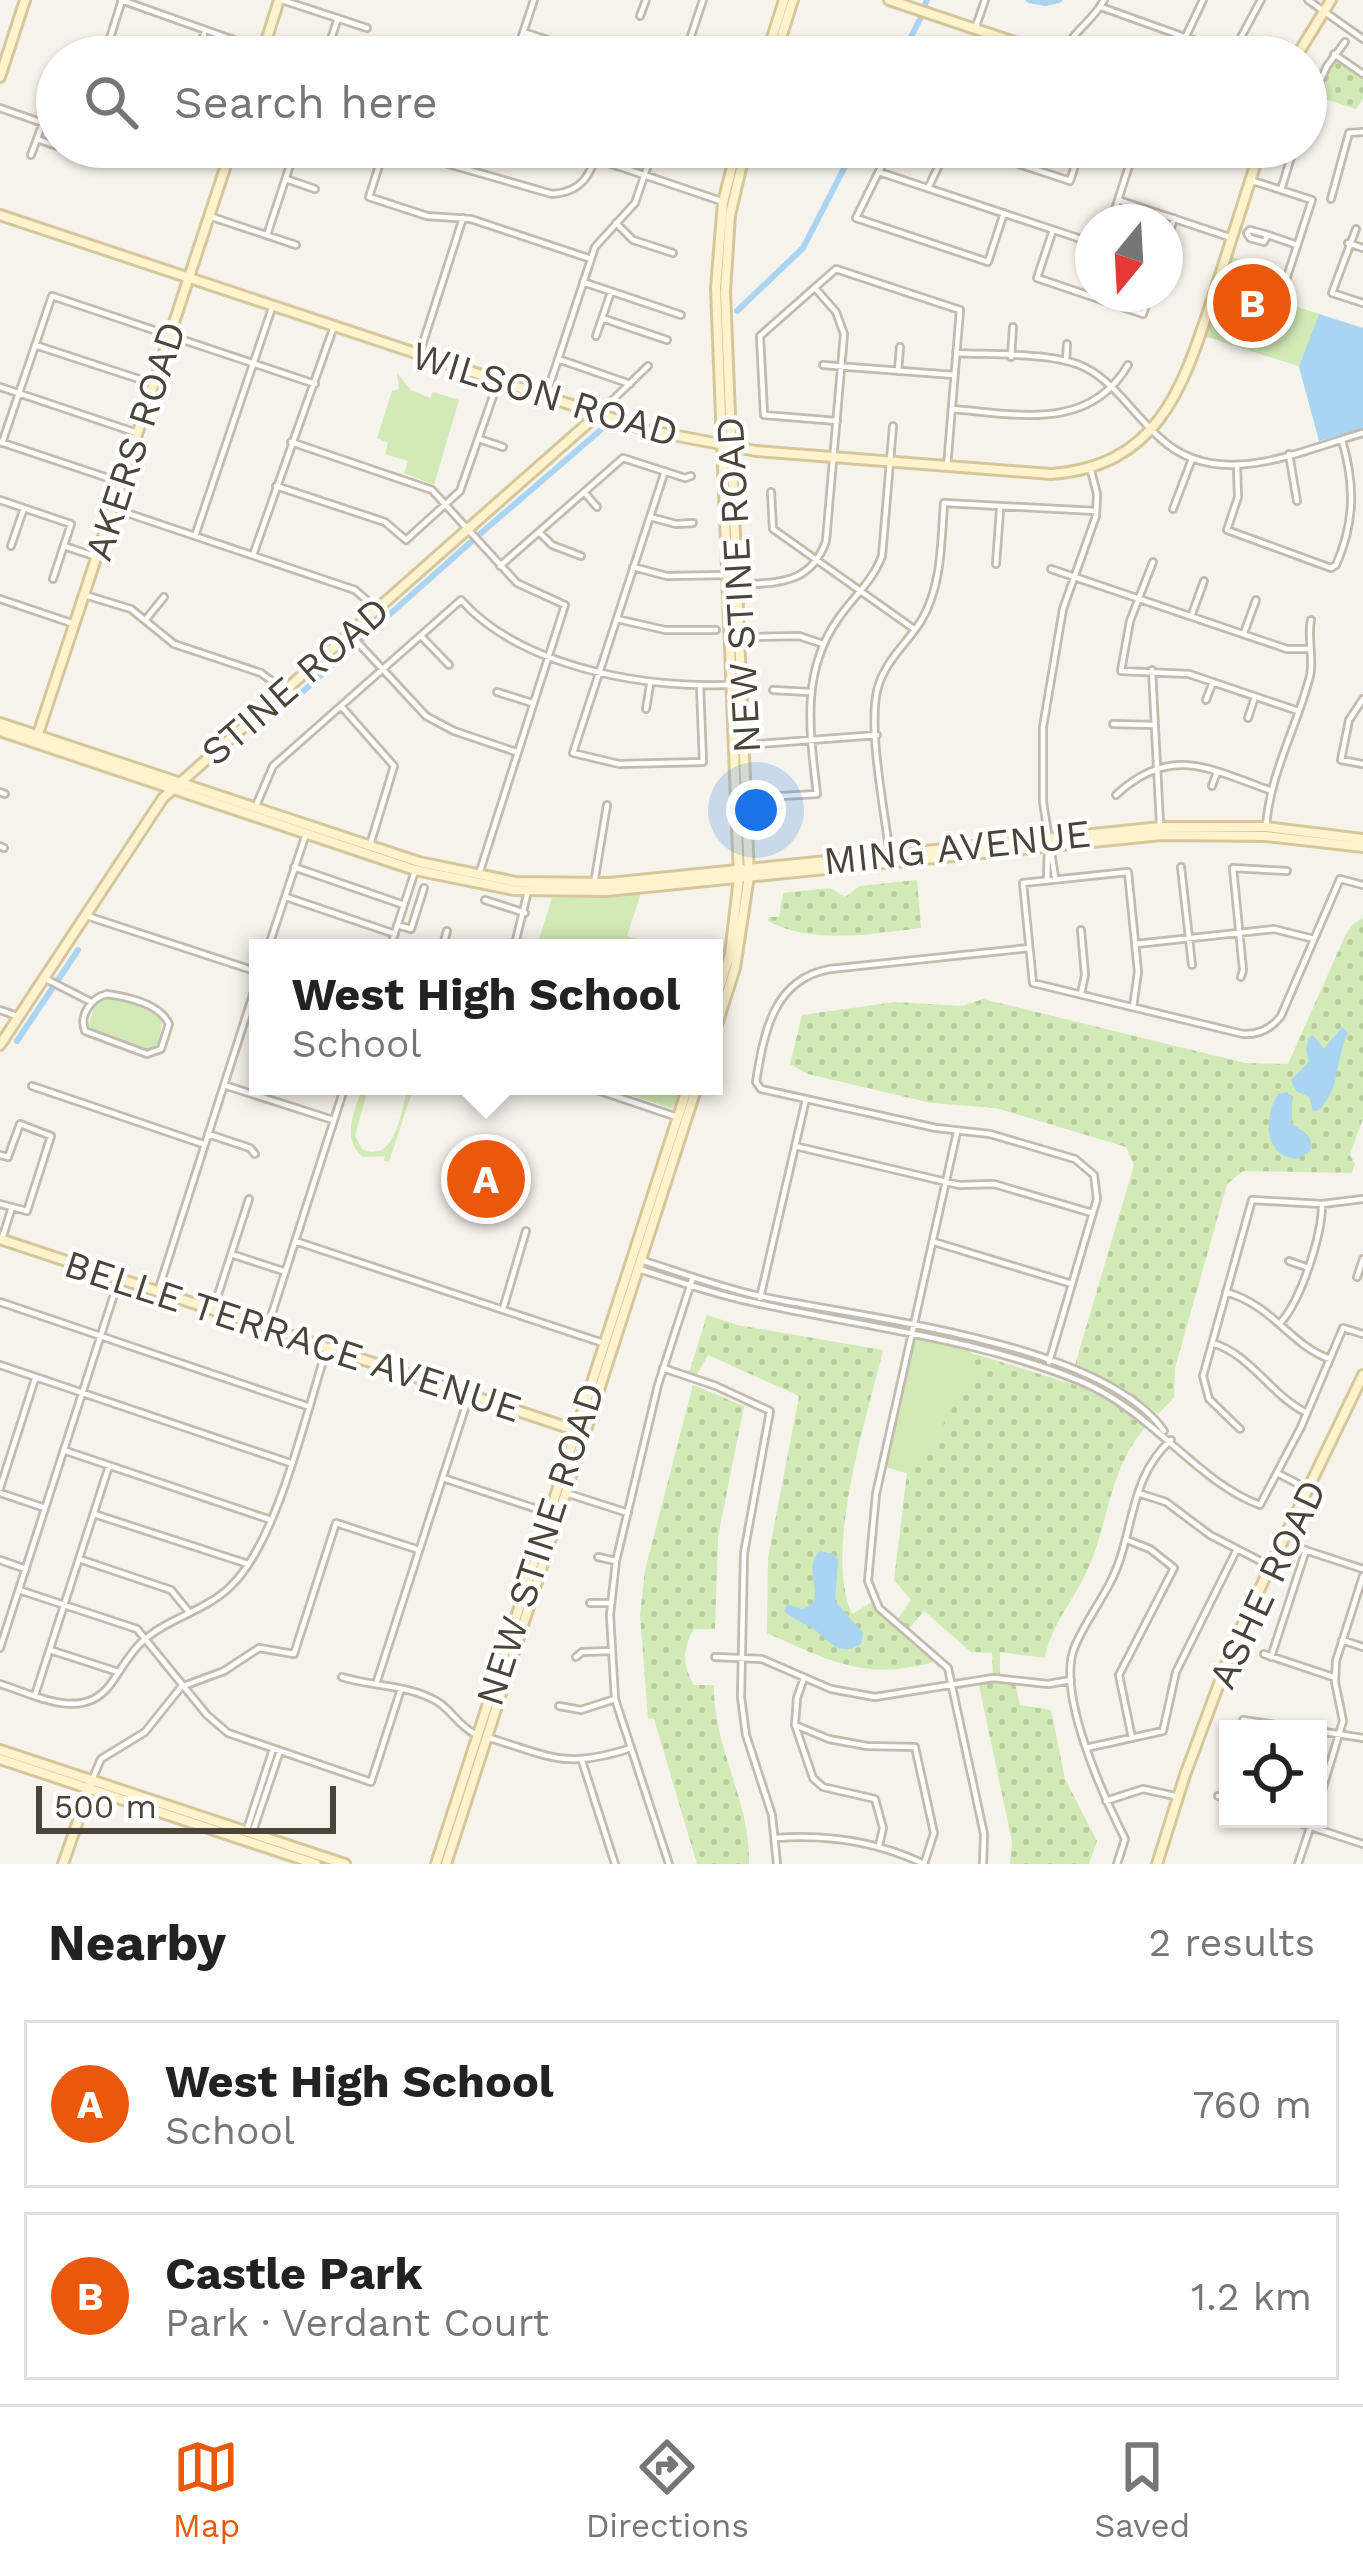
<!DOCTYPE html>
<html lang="en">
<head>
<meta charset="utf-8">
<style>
	:root { --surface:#fff; --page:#f2f2f2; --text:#222; --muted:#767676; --line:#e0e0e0; --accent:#ea580c }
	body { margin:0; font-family:"Work Sans",sans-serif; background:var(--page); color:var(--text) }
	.controls { position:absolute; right:36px; bottom:36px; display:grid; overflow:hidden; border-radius:0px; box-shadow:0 3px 9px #0004 }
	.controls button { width:108px; height:108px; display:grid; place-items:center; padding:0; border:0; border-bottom:3px solid var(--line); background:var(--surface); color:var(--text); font:60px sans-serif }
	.compass { position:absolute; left:1075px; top:204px; width:108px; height:108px; border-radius:50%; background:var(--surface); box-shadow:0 3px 9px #0004; rotate:198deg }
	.scale { position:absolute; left:36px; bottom:30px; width:300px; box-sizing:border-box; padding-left:12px; border:6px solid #4b4439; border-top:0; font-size:33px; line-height:42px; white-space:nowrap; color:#4b4439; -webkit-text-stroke:9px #fff; paint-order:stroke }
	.you { position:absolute; left:756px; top:810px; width:42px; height:42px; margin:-30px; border:9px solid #fff; border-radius:50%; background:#1a73e8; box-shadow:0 0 0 18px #1a73e833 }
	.badge { display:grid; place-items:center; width:78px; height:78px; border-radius:50%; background:var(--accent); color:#fff; font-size:39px; font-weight:700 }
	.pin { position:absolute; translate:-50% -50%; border:6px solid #fff; box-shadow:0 3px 12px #0006 }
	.popup { position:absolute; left:249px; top:939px; width:474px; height:156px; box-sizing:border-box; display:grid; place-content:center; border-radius:0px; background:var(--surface); filter:drop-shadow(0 3px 9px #0005); font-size:39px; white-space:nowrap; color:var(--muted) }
	.popup b { font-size:45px; color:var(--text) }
	.popup::after { content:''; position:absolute; left:50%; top:100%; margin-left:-24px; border:24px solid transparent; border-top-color:var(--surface) }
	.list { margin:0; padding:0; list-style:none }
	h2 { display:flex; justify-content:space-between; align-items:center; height:156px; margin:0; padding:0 48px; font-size:51px }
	h2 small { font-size:39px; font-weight:400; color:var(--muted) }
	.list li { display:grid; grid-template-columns:78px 1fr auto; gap:36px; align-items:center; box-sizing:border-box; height:168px; margin:0 24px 24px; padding:0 24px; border:3px solid var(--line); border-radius:0px }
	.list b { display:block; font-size:45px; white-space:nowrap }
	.list p { margin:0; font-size:39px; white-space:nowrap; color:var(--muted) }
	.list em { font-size:39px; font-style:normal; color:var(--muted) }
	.icon { flex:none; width:66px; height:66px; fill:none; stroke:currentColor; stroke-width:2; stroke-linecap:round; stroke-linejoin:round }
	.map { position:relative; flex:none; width:1363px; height:1864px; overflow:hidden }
	.search { position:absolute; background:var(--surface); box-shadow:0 3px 9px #0004; left:36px; right:36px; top:36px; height:132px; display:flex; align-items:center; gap:30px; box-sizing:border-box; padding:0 42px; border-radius:66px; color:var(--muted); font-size:45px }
	.sheet { height:540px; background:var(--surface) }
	nav { display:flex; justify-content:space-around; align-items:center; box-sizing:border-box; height:168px; border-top:3px solid var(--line); background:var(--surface); font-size:33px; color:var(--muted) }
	nav a { display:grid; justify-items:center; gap:6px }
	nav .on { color:var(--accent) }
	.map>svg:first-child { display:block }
</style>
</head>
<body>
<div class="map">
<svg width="1363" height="1864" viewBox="0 0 1363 1864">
	<defs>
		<pattern id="grass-dots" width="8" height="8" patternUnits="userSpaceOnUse" patternTransform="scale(3)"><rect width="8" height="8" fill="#d2eab5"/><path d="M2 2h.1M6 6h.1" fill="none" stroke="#b6ca9c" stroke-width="1.8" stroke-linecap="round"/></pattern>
	</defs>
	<rect width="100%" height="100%" fill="#f6f3ec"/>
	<path fill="url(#grass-dots)" d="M1334,54L1363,74V99L1356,109L1316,96Z
		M917,880L921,928C871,934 812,945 768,921L769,917H779L783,893L830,888L845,897L860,886Z
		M1363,918V1118L1350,1155L1355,1164L1352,1173L1243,1171L1227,1184L1175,1368L1174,1398L1158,1414L1124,1388L1075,1365L1134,1165L1126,1147L996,1108L931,1103L808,1074L790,1064L802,1015L895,1002L962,1006L983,999L1245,1063L1288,1064L1345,936L1353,924Z
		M707,1315L737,1325L883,1350C867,1418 823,1551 852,1614L874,1601L896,1621L911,1600L894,1580L907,1473L888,1467L933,1341L1088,1389L1147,1425C1109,1469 1111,1513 1090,1564C1077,1597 1051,1623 1045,1658L1000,1652V1677L1014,1679L1020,1705L1051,1710L1065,1779L1097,1841L1089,1864H1010L1012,1842L978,1680L993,1677L992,1653L971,1652L924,1611L908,1630L941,1657C930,1665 917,1666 904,1668C853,1676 812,1653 767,1633L768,1558L799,1396L708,1355L695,1378L680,1373L690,1370Z
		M693,1385L744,1406L718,1537L715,1629H694C682,1649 682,1665 694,1685H714C713,1748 751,1802 749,1864H697L654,1719L648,1718L640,1615L645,1570Z"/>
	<path fill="#d2eab5" d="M1233,257L1260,266L1253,292L1319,314L1301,367L1207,337Z
		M397,373L411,390L430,398L433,392L459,400L434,485L404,473L408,461L385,454L388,443L377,438L392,391L399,389Z
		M641,893L627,936L662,948H536L552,898Z
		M109,998L139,1006L163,1019L157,1047L147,1049L88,1028L95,1004Z
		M363,1086H369L355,1136L362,1149C396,1165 401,1110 408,1086H414L389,1162L384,1161L385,1156L363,1157C340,1137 355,1111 363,1086Z
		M602,1086H681L675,1105L671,1108Z
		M914,1336L971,1351L972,1367L966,1394H961L923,1458L907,1473L885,1467Z"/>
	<path fill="#a9d4f2" d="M1319,314L1363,328V429L1319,441L1299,367Z
		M1342,1027L1348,1033C1334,1061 1342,1086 1319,1110L1313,1111L1309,1097L1296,1091L1291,1080L1309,1062L1306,1049L1309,1037L1313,1035L1324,1049Z
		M1287,1092L1292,1098V1124C1304,1133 1314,1134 1310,1151L1297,1159C1264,1157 1263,1118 1278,1094Z
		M820,1551L834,1554L838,1560L835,1601L863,1633L861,1644C837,1659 829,1638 810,1627C801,1622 793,1619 784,1611L787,1604L803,1609L813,1603C820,1585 804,1567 820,1551Z"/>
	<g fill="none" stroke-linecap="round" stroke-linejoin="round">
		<path stroke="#a9d4f2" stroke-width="6" d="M1029,0L1045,3L1059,0
			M925,5L927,0
			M901,57L920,19
			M737,311L803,248L855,147
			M480,534L603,428
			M362,639L472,541
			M298,696L353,646
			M17,1041L78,950"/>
		<g stroke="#c2bbae" stroke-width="10">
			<path id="street" d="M121,0L262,50
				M282,0L367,28
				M1308,0L1363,39
				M1101,7L1232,54L1261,0
				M640,16L646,0
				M975,29L985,0
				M523,32L599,57
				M1185,38L1203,0
				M1334,54L1363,74
				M104,57L122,0
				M196,57L204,34
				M325,57L338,18
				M415,57L418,46L453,57
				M515,57L534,0
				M684,57L703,0
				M1062,57C1071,31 1092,23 1104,0
				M0,108L43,123L31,155
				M1306,113L1327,66L1345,42
				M37,139L57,146
				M61,147L102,160
				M188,147L228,160
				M385,147L369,197L427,216L471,219L591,259
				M389,147L552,194C583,192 591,174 599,147
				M561,147L721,201
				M891,147L856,218L988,262L1004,213
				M967,147L1070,181L1081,147
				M879,172L1093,243
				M286,179L315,189
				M1253,181L1312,200L1286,280L1282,279L1279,290
				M928,188L948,147
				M1281,190L1294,147
				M1331,199L1349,133L1363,132
				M1118,200L1232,238
				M209,216L296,245
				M1111,222L1135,147
				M616,223L633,240L673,253
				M1356,229L1332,293L1363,303
				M1053,230L1037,278L1143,314L1150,294
				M267,235L296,147
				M1268,235L1250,230L1247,233L1250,238L1264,242L1268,235L1297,245
				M1348,243L1363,248
				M1165,247L1174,218
				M583,282L681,315
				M602,318L667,340
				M596,336L611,292
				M35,345L154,384
				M956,353C991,355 1056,352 1086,368C1114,382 1136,417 1160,438C1217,492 1299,451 1363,433
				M419,355L463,218
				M1011,357L1013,327
				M558,359L630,384
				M1066,361L1067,344
				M823,365L954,375
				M898,371L900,347
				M0,387L137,433
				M546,396L595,247L635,203L654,147
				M952,409C1017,414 1089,432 1128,365
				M597,415L648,366
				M837,421L764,415L760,336L836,269L960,310L947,467
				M479,439L503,447
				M0,442L120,482
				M291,442L432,490L517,583L565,605L480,871
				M2,443L52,296L315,384
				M1289,454L1297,501
				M1237,466L1238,497L1227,530L1331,568L1336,565C1355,522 1355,485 1342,440
				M665,471L573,753L619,764L703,762L700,685
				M276,486L385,522L406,540L460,491L498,382
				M584,492L597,507
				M771,492L773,529L914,629
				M0,500L71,524L53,579
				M112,508L355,590L377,609
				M1173,509L1192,459
				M650,517L676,524L693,523
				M539,532L552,545L581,556
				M195,536L272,308
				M11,546L24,508
				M64,546L97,557
				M253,555L333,329
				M1153,562L1130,621L1121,671L1189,674L1298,711
				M996,564L1000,510
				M500,566L623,458L685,478L691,476
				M633,567L667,576L728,575
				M1051,569L1287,649H1310
				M752,584C787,583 813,578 826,541L844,334L836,312L815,288
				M85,595L131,609L174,644L261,673L284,690
				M0,599L74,624
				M1192,614L1204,581
				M147,618L164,597
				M617,619L665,630H716
				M349,633L426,716L454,731L516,752
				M1244,633L1256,600
				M421,636L449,665
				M754,637L799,636L823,644
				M1152,670L1160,824
				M773,690L809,692
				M497,692L532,703
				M1363,699L1349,720L1341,760L1363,764
				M1206,700L1213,682
				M341,706L394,766L370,845
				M646,709L650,685
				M1248,718L1254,700
				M1113,724L1155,725
				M759,744L877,735
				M1212,786L1217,772
				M0,792L5,794
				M1116,795C1170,745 1208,768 1269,790
				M761,797L817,794C810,733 800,673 838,619C853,597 873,581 882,556L893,426
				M255,808L273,766L461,600C523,669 653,691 742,684
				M1266,828C1269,775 1297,727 1310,676C1314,658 1307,638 1311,620
				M0,846L4,848
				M890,857C885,812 868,732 877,691C884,661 906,645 921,621C942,586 941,543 944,503L1096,511
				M294,867L404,905
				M1181,867L1192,965
				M1055,877L1043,802V727L1063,609L1096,516L1097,494L1090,467
				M1047,880L1048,846
				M594,884L607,805
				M286,897L395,934
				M485,900L525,913
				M84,915L258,972
				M397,925L411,929L424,888
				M1081,930L1085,975L1081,994
				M1136,944L1274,929L1314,939
				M268,948L306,834
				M390,948L416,868
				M442,948L447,931
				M514,948L528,891
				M1029,948L830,969C773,979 764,1033 756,1082L761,1089L936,1128L990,1134L1075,1159L1094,1175L1097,1199L1049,1362
				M1241,977L1243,970L1233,868L1287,871
				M44,978L91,1002
				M107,994C128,997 160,1004 169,1024L161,1049L147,1054L85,1031C79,1015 91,998 107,994Z
				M1133,1007L1138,972L1128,872L1023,883L1033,983L1243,1034C1259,1035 1271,1029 1281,1016L1340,879L1363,885
				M0,1010L17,1016
				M224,1085L333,1120
				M32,1086L203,1144
				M585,1086L677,1117
				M957,1132L876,1494L868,1581L879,1608L948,1668L984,1834L983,1864
				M208,1134L250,1148L255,1154
				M795,1146L959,1185L994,1184L1092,1213
				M0,1155L8,1157L20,1124L51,1136L27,1211L0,1204
				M2,1239L12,1207
				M295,1241L603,1343
				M934,1242L1072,1284
				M231,1254L283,1271
				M641,1260C679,1272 716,1286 755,1295C859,1318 1101,1341 1164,1431
				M1289,1261L1306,1267
				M638,1269C675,1280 713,1294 752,1302C862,1327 975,1338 1080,1381C1151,1410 1197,1482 1260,1505L1301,1427L1343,1328L1363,1334
				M1357,1277L1363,1259
				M158,1291L258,979
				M1226,1292C1274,1306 1290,1345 1330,1359
				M760,1298L806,1099
				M0,1302L307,1406
				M503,1309L526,1231
				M213,1310L249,1199
				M1281,1322C1301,1300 1322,1235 1322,1205
				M267,1329L345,1086
				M1212,1343C1251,1354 1271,1396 1307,1413
				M0,1365L290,1463
				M663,1368L716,1386L770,1411L744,1553L741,1697L746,1735L772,1815L777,1864
				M1240,1429L1209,1399L1203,1376L1252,1200L1322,1204L1363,1199
				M66,1451L271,1520
				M1279,1474L1306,1488
				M443,1478L549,1513
				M0,1488L35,1379
				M0,1493L45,1508
				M566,1493L628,1513
				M1138,1493L1166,1502L1210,1535L1268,1565
				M94,1514L248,1564
				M1127,1540L1150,1549L1174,1568L1119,1675L1132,1738
				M1302,1549L1363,1569
				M598,1557L616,1561
				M79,1559L171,1590L189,1612
				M0,1560L26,1569
				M19,1590L137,1629L207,1715L228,1733L371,1782L401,1689
				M590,1603H609
				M1342,1640L1363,1647
				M0,1648L119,1279
				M50,1650L118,1672
				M1264,1654L1333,1677
				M576,1657L582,1652L611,1651
				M715,1657L762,1659L831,1689L875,1697L993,1678L1048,1684L1071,1680
				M1271,1657L1306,1550
				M342,1677C373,1687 408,1684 438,1702C452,1711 459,1726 475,1734
				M804,1678L797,1698L795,1725L813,1778L823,1787L875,1799L883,1828L879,1846
				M377,1681L469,1396
				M0,1684C36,1695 82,1722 110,1685C121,1670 130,1652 144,1640C169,1618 205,1611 230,1587C278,1542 306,1412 327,1348
				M35,1695L109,1466
				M559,1706L581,1710L615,1699
				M1243,1720L1303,1729
				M795,1725L829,1739L867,1746L915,1747L934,1833L924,1864
				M1318,1731L1363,1738
				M486,1737C551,1756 563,1770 631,1748
				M1086,1748L1163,1731L1176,1672L1237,1549
				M582,1761L615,1864
				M91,1782L101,1759L145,1732L181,1687L224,1671L259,1648L294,1654L336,1523L416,1549
				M1218,1796L1228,1799
				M1106,1801L1143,1789L1175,1796
				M1318,1804L1343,1721L1335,1682L1336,1661L1363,1576
				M1287,1819L1363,1844
				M247,1829L273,1749
				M253,1831L280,1751
				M776,1838C827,1834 875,1841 922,1863
				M669,1864L615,1699L610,1615L616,1561L658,1385L693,1277
				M1117,1864L1125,1839C1104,1797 1055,1692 1075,1646C1088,1615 1111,1590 1121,1556C1134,1514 1136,1471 1171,1440
				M1298,1864L1313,1819"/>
		</g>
		<g stroke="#d6c79b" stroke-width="14">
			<path id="secondary" d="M889,0L1059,57
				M261,57L279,0
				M766,57L784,0
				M775,57L793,0
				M1296,57L1331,0
				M0,77L25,0
				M0,215L647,430L756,451L1051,474C1160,466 1183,386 1213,297C1229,247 1245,197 1261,147
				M0,723L419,862L516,882L609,883L1161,827H1266L1363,839
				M0,731L415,870L514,890L607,891L1162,835L1266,836L1363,847
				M37,737L232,147
				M714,1006L730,954L739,878L716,288L723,202L737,147
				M714,1034L735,968L749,876L725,292L730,215L746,147
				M0,1045L163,798L596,416
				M0,1239L578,1431
				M0,1750L345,1864
				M0,1759L316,1864
				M63,1864L90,1786
				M436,1864L688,1086
				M446,1864L697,1086
				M1157,1864L1185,1775L1236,1638L1363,1375"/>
		</g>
		<use href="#street" stroke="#fff" stroke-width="4.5"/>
		<use href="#secondary" stroke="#fff3cd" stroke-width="8"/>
	</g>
	<g text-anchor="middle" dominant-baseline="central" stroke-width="9" stroke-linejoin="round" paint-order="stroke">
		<g font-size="39" fill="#4b4439" stroke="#fff">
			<text transform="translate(545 394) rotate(17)">WILSON ROAD</text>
			<text transform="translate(135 441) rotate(-72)">AKERS ROAD</text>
			<text transform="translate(738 585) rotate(-93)">NEW STINE ROAD</text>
			<text transform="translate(295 681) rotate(-41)">STINE ROAD</text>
			<text transform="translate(957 847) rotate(-6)">MING AVENUE</text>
			<text transform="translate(293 1336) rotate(18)">BELLE TERRACE AVENUE</text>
			<text transform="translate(540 1544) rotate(-72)">NEW STINE ROAD</text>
			<text transform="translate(1267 1584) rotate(-65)">ASHE ROAD</text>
		</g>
	</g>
</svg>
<div class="controls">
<button><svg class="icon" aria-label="locate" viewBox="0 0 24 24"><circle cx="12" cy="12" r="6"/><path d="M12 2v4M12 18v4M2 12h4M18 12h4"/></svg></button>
</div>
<svg class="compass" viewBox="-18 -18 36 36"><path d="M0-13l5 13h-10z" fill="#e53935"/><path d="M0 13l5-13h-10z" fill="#767676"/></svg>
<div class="scale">500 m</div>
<div class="you"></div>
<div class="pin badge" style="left:486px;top:1179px">A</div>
<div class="popup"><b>West High School</b>School</div>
<div class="pin badge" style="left:1252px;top:303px">B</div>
<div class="search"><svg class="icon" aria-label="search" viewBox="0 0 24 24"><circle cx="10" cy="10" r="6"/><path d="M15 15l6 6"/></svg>Search here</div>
</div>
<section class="sheet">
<h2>Nearby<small>2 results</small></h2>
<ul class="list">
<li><span class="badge">A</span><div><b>West High School</b><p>School</p></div><em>760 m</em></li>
<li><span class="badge">B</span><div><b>Castle Park</b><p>Park · Verdant Court</p></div><em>1.2 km</em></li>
</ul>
</section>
<nav>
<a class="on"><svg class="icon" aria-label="map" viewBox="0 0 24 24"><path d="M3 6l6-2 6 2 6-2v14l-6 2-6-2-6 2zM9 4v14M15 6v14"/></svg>Map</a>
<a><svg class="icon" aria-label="directions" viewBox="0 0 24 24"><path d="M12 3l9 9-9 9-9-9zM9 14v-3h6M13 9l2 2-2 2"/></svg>Directions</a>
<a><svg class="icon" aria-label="saved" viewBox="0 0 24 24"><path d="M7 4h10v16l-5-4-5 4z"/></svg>Saved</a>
</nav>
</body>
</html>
